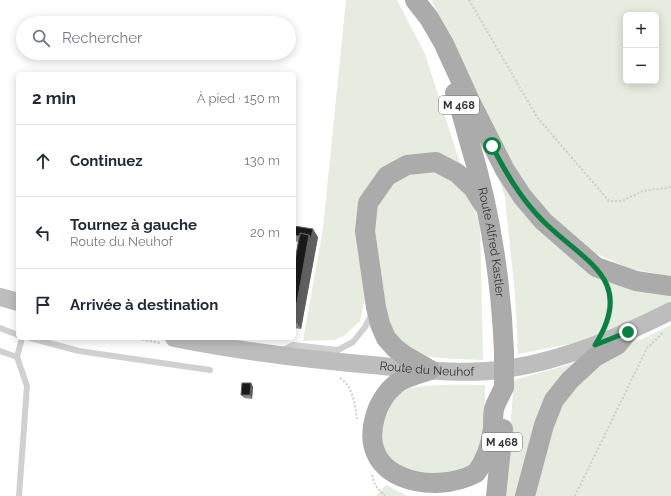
<!DOCTYPE html>
<html lang="fr">
<head>
<meta charset="utf-8">
<style>
	:root { --surface:#fff; --page:#f6f6f7; --text:#1f2937; --muted:#747a83; --line:#e0e1e3 }
	body { margin:0; font-family:Raleway,sans-serif; background:var(--page); color:var(--text) }
	.controls { position:absolute; right:12px; top:12px; display:grid; overflow:hidden; border-radius:6px; box-shadow:0 2px 10px #0003 }
	.controls button { width:36px; height:36px; display:grid; place-items:center; padding:0; border:0; border-bottom:1px solid var(--line); background:var(--surface); color:var(--text); font:20px sans-serif }
	.stop { position:absolute; width:12px; height:12px; margin:-9px; border:3px solid #0b8043; border-radius:50%; background:#fff }
	.stop.end { background:#0b8043; border-color:#fff; box-shadow:0 1px 4px #0008 }
	.list { margin:0; padding:0; list-style:none }
	h2 { display:flex; justify-content:space-between; align-items:center; height:52px; margin:0; padding:0 16px; font-size:17px }
	h2 small { font-size:13px; font-weight:400; color:var(--muted) }
	.list li { display:grid; grid-template-columns:26px 1fr auto; gap:12px; align-items:center; box-sizing:border-box; height:72px; padding:0 16px; border-top:1px solid var(--line) }
	.list b { display:block; font-size:15px; white-space:nowrap }
	.list p { margin:0; font-size:13px; white-space:nowrap; color:var(--muted) }
	.list em { font-size:13px; font-style:normal; color:var(--muted) }
	.icon { flex:none; width:22px; height:22px; fill:none; stroke:currentColor; stroke-width:2; stroke-linecap:round; stroke-linejoin:round }
	.map { position:relative; flex:none; width:671px; height:496px; overflow:hidden }
	.search { position:absolute; background:var(--surface); box-shadow:0 2px 10px #0003; left:16px; top:16px; width:280px; height:44px; display:flex; align-items:center; gap:10px; box-sizing:border-box; padding:0 14px; border-radius:22px; color:var(--muted); font-size:15px }
	.panel { position:absolute; background:var(--surface); box-shadow:0 2px 10px #0003; left:16px; top:72px; width:280px; height:268px; border-radius:6px }
	.map>svg:first-child { display:block }
</style>
</head>
<body>
<div class="map">
<svg width="671" height="496" viewBox="0 0 671 496">
	<rect width="100%" height="100%" fill="#fff"/>
	<path fill="#e6ecdf" fill-rule="evenodd" d="M346,0H397L425,54L480,225L483,360L439,358L413,355L365,298L360,321L344,336L334,340L303,341L323,228Z
		M431,0H671V276L631,269L595,253L589,266L671,290V303L620,325L575,343L518,354L515,294L505,197L451,39ZM626,15H656V81H626Z
		M671,325V496H505L514,380L617,351Z
		M485,385V438L468,472L450,485L383,460C382,452 379,443 379,436C379,420 387,402 400,393C416,382 464,385 485,385Z
		M386,485L407,496H376Z"/>
	<g fill="none" stroke-linecap="round" stroke-linejoin="round">
		<path stroke="#cdcdcd" stroke-width="2" stroke-dasharray="2 2" stroke-linecap="butt" d="M469,0L537,117L609,201H622L643,191L671,187
			M134,338L160,343
			M340,378C353,386 355,405 357,419
			M372,475L375,485L385,496
			M575,496L647,348L663,333"/>
		<path stroke="#d0d0d0" stroke-width="6" d="M0,328L18,335
			M30,338L79,351L210,370
			M599,338C612,318 615,294 601,274
			M0,351L17,357
			M282,351L293,345L338,350L353,342L365,327L372,314
			M19,496L27,386L17,357L22,338"/>
		<g stroke="#bdbdbd" stroke-width="18">
			<path d="M0,297L18,302"/>
			<path id="s1" d="M174,338C243,352 313,360 383,366C424,370 466,375 506,369C565,360 619,337 671,311"/>
		</g>
		<g stroke="#ababab" stroke-width="20">
			<path d="M415,0L429,18L444,44L470,101L505,170L522,196L543,221L596,267L636,281L671,286"/>
			<path id="s2" d="M455,93C460,107 464,122 468,137C490,208 501,277 504,352"/>
			<path d="M430,370L404,355L395,348L386,338L380,324L376,307L365,231L368,203L387,176L407,165L436,162L457,173L473,188L483,204"/>
			<path d="M430,370C419,374 405,377 396,384C386,392 378,405 375,417C357,480 433,496 476,473C486,460 491,444 493,428C493,422 493,415 494,409C496,402 501,394 504,387"/>
			<path d="M496,496L503,429"/>
			<path d="M525,496L544,425L554,400L570,380L595,357L617,345L628,332"/>
		</g>
		<path stroke="#ababab" stroke-width="20" d="M504,352V387"/>
	</g>
	<path fill="#8c8c8c" d="M294,226L318,237L301,329L294,328V267L298,242L294,241Z
		M251,383L253,387L252,399L244,398L241,395Z"/>
	<path fill="#5f5f5f" d="M313,229L318,237L301,329L294,319L309,235Z
		M251,383L253,387L252,399L250,395Z"/>
	<path fill="#1a1a1a" stroke="#5f5f5f" d="M294,226L313,229L311,238L309,235L300,233V236L294,235Z
		M300,233L309,235L294,319V267Z
		M242,383H251L250,395H241Z"/>
	<g fill="none" stroke-linecap="round" stroke-linejoin="round">
		<path stroke="#0b8043" stroke-width="5" d="M492,146C506,173 521,199 543,221C584,262 637,279 595,345L628,332"/>
	</g>
	<g text-anchor="middle" dominant-baseline="central" stroke-width="4" stroke-linejoin="round" paint-order="stroke">
		<g fill="#fff" stroke="#707070" stroke-width="1">
			<rect x="439" y="96" width="40" height="18" rx="3"/>
			<rect x="482" y="433" width="40" height="18" rx="3"/>
		</g>
		<g font-size="11" font-weight="bold" fill="#333">
			<text x="459" y="105">M 468</text>
			<text x="502" y="442">M 468</text>
		</g>
		<g font-size="12" fill="#333" stroke="#fff">
			<text stroke="none"><textPath href="#s2" startOffset="154">Route Alfred Kastler</textPath></text>
			<text stroke="none"><textPath href="#s1" startOffset="255">Route du Neuhof</textPath></text>
		</g>
	</g>
</svg>
<div class="controls">
<button>+</button>
<button>−</button>
</div>
<div class="stop" style="left:492px;top:146px"></div>
<div class="stop end" style="left:628px;top:332px"></div>
<div class="search"><svg class="icon" aria-label="search" viewBox="0 0 24 24"><circle cx="10" cy="10" r="6"/><path d="M15 15l6 6"/></svg>Rechercher</div>
<section class="panel">
<h2>2 min<small>À pied · 150 m</small></h2>
<ul class="list">
<li><svg class="icon" aria-label="ahead" viewBox="0 0 24 24"><path d="M12 20V5M6 11l6-6 6 6"/></svg><div><b>Continuez</b></div><em>130 m</em></li>
<li><svg class="icon" aria-label="left" viewBox="0 0 24 24"><path d="M17 20v-9H6M10 6l-5 5 5 5"/></svg><div><b>Tournez à gauche</b><p>Route du Neuhof</p></div><em>20 m</em></li>
<li><svg class="icon" aria-label="arrive" viewBox="0 0 24 24"><path d="M6 21V4h12l-3 4 3 4H6"/></svg><div><b>Arrivée à destination</b></div></li>
</ul>
</section>
</div>
</body>
</html>
